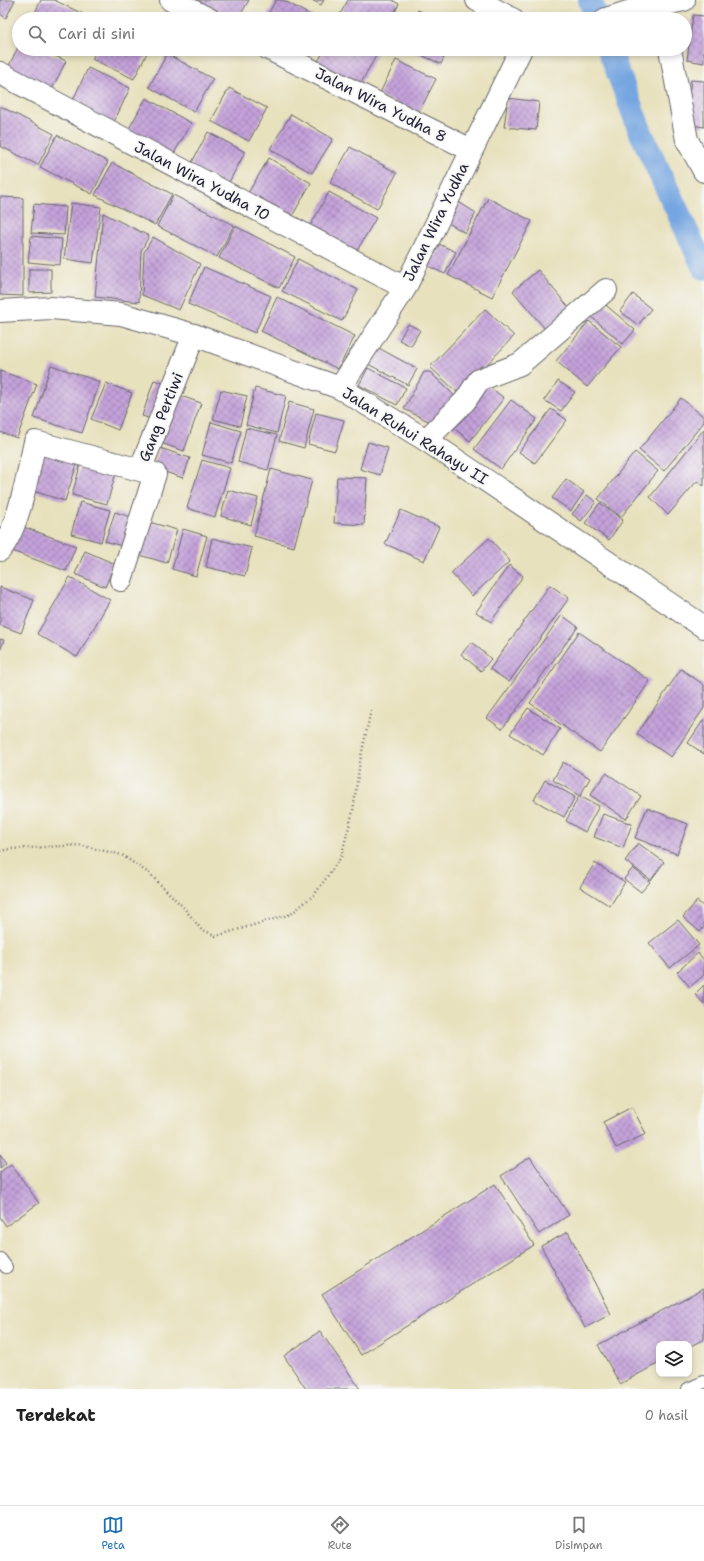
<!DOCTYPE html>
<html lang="id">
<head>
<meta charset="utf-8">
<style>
	:root { --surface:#fff; --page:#f6f6f6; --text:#222; --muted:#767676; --line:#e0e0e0; --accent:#1f6fb2 }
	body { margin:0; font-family:"Shantell Sans",sans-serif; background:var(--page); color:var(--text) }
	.controls { position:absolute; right:12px; bottom:12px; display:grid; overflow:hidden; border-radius:8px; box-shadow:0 2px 6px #0003 }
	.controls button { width:36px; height:36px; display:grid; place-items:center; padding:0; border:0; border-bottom:1px solid var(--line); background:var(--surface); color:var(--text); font:20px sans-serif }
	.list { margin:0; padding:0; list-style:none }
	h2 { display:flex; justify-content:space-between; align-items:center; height:52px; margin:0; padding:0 16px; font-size:17px }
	h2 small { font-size:13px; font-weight:400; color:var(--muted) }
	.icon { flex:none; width:22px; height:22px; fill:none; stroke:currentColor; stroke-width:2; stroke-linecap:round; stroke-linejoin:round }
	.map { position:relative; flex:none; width:704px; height:1389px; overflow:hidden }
	.search { position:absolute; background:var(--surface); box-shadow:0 2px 6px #0003; left:12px; right:12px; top:12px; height:44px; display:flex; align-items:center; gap:10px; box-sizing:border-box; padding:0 14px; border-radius:22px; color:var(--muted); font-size:15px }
	.sheet { height:116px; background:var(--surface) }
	nav { display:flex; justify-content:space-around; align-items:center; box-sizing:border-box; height:56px; border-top:1px solid var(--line); background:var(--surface); font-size:11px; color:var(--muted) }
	nav a { display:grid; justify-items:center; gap:2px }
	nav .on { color:var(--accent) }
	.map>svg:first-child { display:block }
</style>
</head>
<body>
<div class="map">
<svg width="704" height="1389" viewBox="0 0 704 1389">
	<defs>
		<pattern id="building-cross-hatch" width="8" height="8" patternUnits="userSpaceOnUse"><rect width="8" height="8" fill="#c4a2da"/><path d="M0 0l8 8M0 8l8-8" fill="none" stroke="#9f84b2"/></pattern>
	</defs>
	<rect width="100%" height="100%" fill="#f6f6f2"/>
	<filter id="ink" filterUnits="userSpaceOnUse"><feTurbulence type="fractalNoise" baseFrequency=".025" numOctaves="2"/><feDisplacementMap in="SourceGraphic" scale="8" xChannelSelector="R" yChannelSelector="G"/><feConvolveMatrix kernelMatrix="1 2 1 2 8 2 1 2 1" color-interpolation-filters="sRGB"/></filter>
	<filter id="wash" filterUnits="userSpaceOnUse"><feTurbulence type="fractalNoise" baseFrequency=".012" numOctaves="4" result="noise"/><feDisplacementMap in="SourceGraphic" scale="16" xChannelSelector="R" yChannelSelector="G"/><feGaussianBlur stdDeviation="0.9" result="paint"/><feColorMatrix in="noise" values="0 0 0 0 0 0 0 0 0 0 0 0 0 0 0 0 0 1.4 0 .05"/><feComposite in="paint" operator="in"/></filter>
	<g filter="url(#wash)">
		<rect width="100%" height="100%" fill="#e8e1bd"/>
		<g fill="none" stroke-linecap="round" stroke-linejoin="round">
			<path stroke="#76a6e1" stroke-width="24" d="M590,0L597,19
				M609,49L641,133L704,268"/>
		</g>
		<g id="blocks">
			<path fill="url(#building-cross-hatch)" d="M0,0H15L6,18L0,14Z
				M41,0H54L87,16L86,19H32Z
				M197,0H249L238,19H229Z
				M276,0H283L317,19H265Z
				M312,0H324L321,5Z
				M348,0H392L399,4L391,19H345L339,16Z
				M418,10L438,19H414Z
				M693,15L704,16V63L687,60Z
				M19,45V49H41L66,61L50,93L6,72Z
				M97,49H149L134,79L92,59Z
				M325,49H368L377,54L358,88L316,65Z
				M408,49H448L441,64Z
				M167,54L213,79L194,112L149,87Z
				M396,60L436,79L418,114L379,95Z
				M88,68L130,88L113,124L71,104Z
				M691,80L704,81V127L685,124Z
				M229,88L267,108L249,141L211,121Z
				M146,98L191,123L172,157L127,132Z
				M508,98L539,102L536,130L504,127Z
				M0,106L54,134L38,165L0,146Z
				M291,114L333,139L312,173L270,149Z
				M208,132L245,152L227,186L190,166Z
				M57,135L108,162L92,194L40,167Z
				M350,147L397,173L377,209L330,183Z
				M269,158L311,183L291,218L248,193Z
				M112,163L172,194L155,225L95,195Z
				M329,192L376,218L355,254L309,228Z
				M173,195L234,225L217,257L157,226Z
				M0,197L23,198V296L0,295Z
				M488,198L532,221L492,297L448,275Z
				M457,201L476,213L465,233L445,221Z
				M71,203L101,207L93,263L64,259Z
				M34,204L66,207L64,235L31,233Z
				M103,213L149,236L141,251L139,302L95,297Z
				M235,226L295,257L279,288L219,258Z
				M31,236L62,239L60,265L28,262Z
				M153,237L200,264L179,310L142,295L144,252Z
				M439,244L456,252L445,274L428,266Z
				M298,259L358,290L342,321L282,291Z
				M204,267L271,296L255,333L188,304Z
				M29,269H51V292L29,293Z
				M538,270L570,309L546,330L513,291Z
				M633,294L651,309L638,325L620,311Z
				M277,297L355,336L338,369L261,331Z
				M600,300L635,330L623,344L588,314Z
				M485,309L514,336L459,394L430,367Z
				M589,321L621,347L587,387L556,361Z
				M408,324L420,330L411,346L399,340Z
				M377,347L417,369L408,385L368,364Z
				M51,365L100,382L82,433L34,418Z
				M368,368L406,388L397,405L359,385Z
				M0,371L37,384L17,438L0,432Z
				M424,372H430L458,399L434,424L404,409Z
				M154,380L169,385L157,421L142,416Z
				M558,381L575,392L561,411L544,400Z
				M483,382L504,398L470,441L450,425Z
				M106,383L132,393L118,430L91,419Z
				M255,388L286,396L277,433L246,425Z
				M221,390L247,396L240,426L213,419Z
				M175,394L201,403L184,451L158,442Z
				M681,398L704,417V422L664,471L639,450Z
				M511,400L537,419L501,469L474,449Z
				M289,402L314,409L304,448L279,441Z
				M551,409L567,420L535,463L519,452Z
				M316,413L344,420L335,451L308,444Z
				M211,422L241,431L231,463L202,455Z
				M246,428L277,435L268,470L238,462Z
				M704,429V486L697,481L668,515L650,497Z
				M368,442L388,448L380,475L360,469Z
				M40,446L79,458L65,501L27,489Z
				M160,448L190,458L183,478L153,468Z
				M635,452L658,471L621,517L598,499Z
				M82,459L117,469L107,504L72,495Z
				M202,460L230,468L215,517L187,508Z
				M271,469L312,480L294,547L254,536Z
				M337,477L367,478L364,525L334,523Z
				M566,479L584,492L571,511L552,498Z
				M228,490L258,498L251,525L221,516Z
				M587,495L596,502L581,521L572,514Z
				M80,502L110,510L101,542L71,534Z
				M600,503L623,520L609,540L585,523Z
				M401,510L439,527L424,561L385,544Z
				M115,512L134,518L125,547L105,541Z
				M149,522L177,530L167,563L139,555Z
				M21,526L76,546L66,571L12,551Z
				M183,529L207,536L196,576L172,569Z
				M212,538L252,548L245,576L206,567Z
				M489,538L510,561L472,596L451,573Z
				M85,551L115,564L105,587L75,574Z
				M509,565L523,576L491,622L476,612Z
				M70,577L110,600L77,657L37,634Z
				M550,585L569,598L509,682L490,669Z
				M0,587L34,600L21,633L0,625Z
				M562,615L578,627L502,729L487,718Z
				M579,632L650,681L600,752L530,703Z
				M0,639L4,640L0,651Z
				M472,642L491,659L481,671L461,654Z
				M681,669L704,685V708L671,757L637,734Z
				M528,708L560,729L543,755L510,734Z
				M704,719V754L688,743Z
				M563,762L590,778L580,796L553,780Z
				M606,773L641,796L626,819L590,795Z
				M545,780L575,797L564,817L534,800Z
				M579,796L599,806L585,832L566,821Z
				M647,808L688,824L677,854L635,838Z
				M603,814L632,824L623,848L594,837Z
				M638,843L664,862L651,880L625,861Z
				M595,863L625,882L610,906L580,887Z
				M633,868L650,882L641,892L624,879Z
				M697,901L704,907V927L700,932L683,917Z
				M678,920L699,945L670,968L649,943Z
				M698,953L704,960V975L690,987L677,972Z
				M704,985V1004L695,994Z
				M632,1107L646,1134L616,1148L603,1122Z
				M0,1154L6,1163L0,1168Z
				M530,1157L569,1215L539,1234L501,1176Z
				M11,1164L39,1203L6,1226L0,1217V1172Z
				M495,1184L534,1245L361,1355L322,1294Z
				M568,1232L611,1314L585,1328L541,1246Z
				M704,1288V1339L689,1347V1344H659V1363L620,1384L598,1345Z
				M320,1331L360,1389H306L284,1356Z"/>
		</g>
	</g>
	<g filter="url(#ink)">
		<use href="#blocks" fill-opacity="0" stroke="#676568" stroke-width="1"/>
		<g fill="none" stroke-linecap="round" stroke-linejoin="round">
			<g stroke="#676568" stroke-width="14">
				<path id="service" d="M0,1259L6,1267
					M688,1389L704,1382"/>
			</g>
			<g stroke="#676568" stroke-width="24">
				<path id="minor" d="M171,0L209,19
					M477,0L512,19
					M606,19L631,11L684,0
					M269,49L471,150
					M670,49L687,140L704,171
					M0,73L405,288
					M340,388L405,288L521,49
					M426,440L465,401L479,380L520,364L606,290
					M0,550C19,528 28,472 35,442L140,470L194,335
					M121,580L155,474L140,470"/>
			</g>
			<g stroke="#676568" stroke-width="24">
				<path id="tertiary" d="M0,311L51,308L121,314L194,335L340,388L426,440L704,627"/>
			</g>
			<path stroke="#676568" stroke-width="2.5" stroke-dasharray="1 3" stroke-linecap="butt" d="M0,851L10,849L79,845L122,855L150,874L184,908L201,929L216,936L291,914L315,894L341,857L353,811L360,761L371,710"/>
			<use href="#service" stroke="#fff" stroke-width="12"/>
			<use href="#minor" stroke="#fff" stroke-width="22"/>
			<use href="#tertiary" stroke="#fff" stroke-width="22"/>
		</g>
	</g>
	<g text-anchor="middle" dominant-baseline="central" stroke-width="3.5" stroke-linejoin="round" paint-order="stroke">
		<g font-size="15" fill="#22223b" stroke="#f6f6f2">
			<text transform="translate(381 105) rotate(27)">Jalan Wira Yudha 8</text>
			<text transform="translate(202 181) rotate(28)">Jalan Wira Yudha 10</text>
			<text transform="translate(436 222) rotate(-64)">Jalan Wira Yudha</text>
			<text transform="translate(161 417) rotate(-68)">Gang Pertiwi</text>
			<text transform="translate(415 436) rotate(32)">Jalan Ruhui Rahayu II</text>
		</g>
	</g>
</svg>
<div class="controls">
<button><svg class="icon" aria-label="layers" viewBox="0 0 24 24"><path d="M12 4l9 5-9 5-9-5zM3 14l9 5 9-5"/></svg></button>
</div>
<div class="search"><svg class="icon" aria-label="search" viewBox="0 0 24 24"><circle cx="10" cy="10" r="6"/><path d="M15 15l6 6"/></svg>Cari di sini</div>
</div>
<section class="sheet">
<h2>Terdekat<small>0 hasil</small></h2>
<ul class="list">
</ul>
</section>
<nav>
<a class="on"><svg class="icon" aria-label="map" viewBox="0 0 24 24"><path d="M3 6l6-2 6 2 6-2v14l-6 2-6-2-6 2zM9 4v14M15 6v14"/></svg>Peta</a>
<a><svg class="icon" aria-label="directions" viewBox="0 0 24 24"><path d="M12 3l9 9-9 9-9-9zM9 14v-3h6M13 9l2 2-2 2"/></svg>Rute</a>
<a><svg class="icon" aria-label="saved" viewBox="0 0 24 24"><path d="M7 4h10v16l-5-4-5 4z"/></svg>Disimpan</a>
</nav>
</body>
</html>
